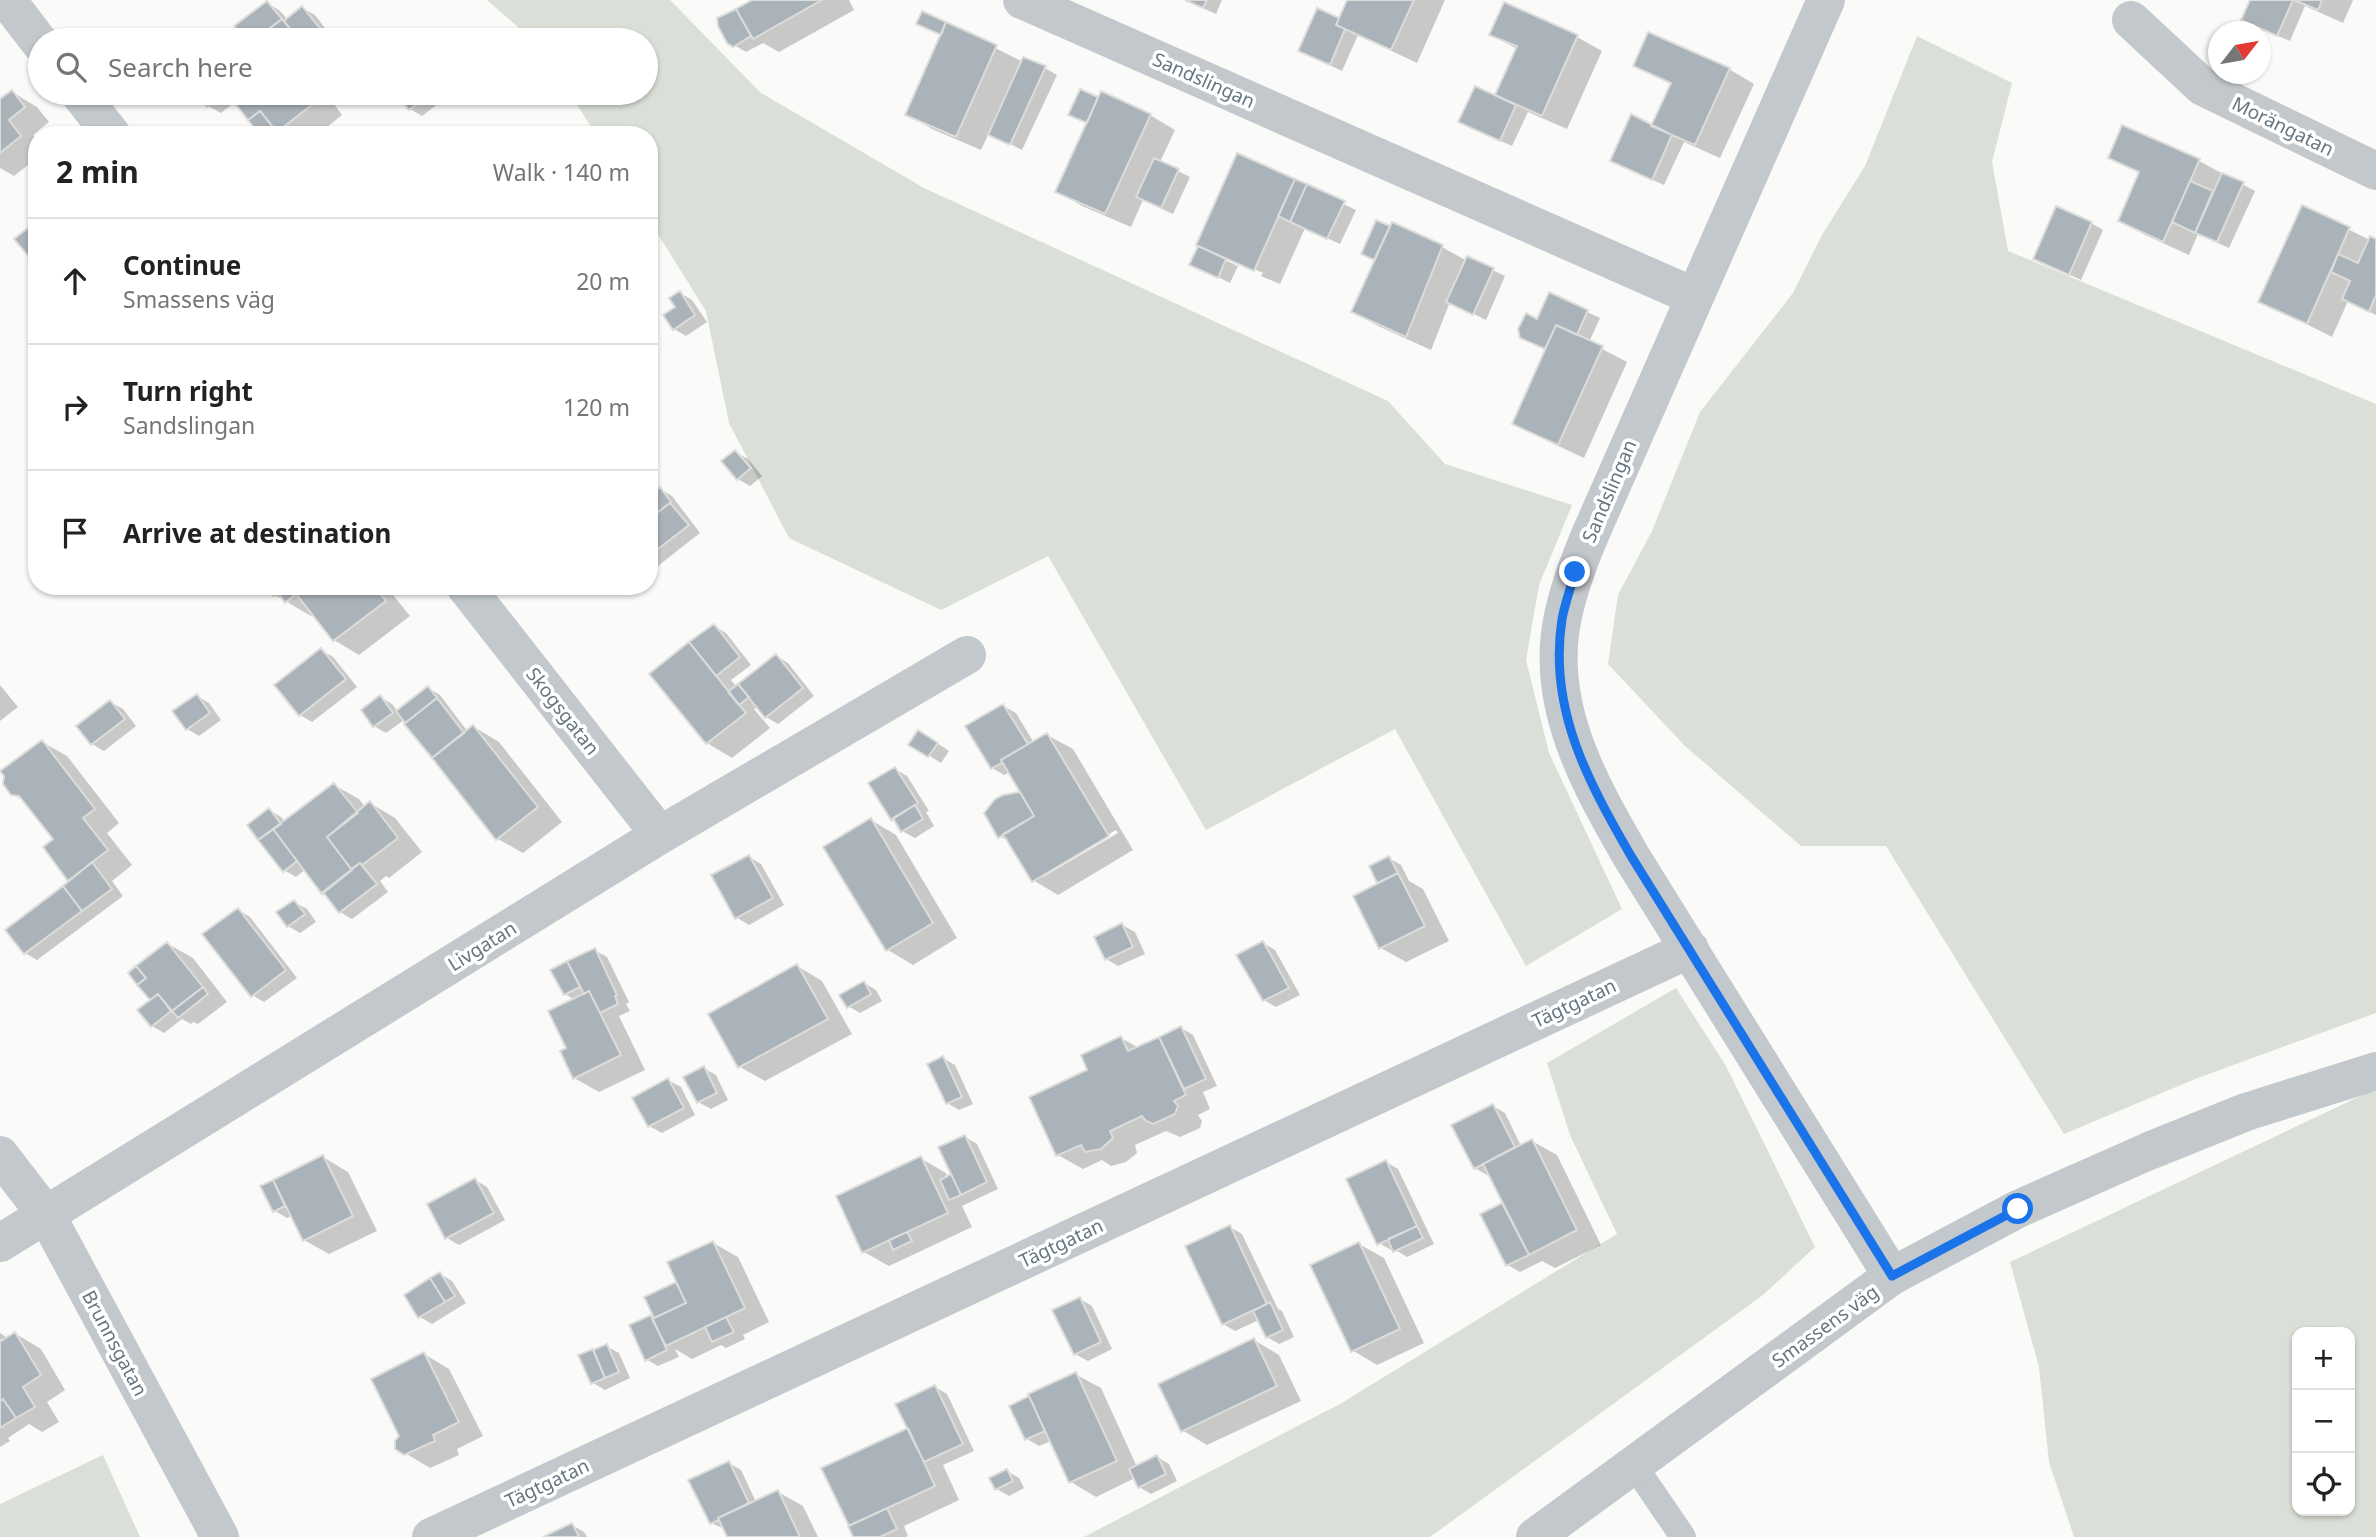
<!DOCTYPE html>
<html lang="en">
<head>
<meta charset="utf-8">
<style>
	:root { --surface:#fff; --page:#f6f6f6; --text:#222; --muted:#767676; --line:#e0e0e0 }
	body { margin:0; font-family:"Noto Sans",sans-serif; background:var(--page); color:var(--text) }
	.controls { position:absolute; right:21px; bottom:21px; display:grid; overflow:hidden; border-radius:14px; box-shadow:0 2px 5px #0004 }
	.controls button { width:63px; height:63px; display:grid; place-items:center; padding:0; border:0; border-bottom:2px solid var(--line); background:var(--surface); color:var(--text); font:35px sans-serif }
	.compass { position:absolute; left:2208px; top:21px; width:63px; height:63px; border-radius:50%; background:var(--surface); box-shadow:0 2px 5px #0004; rotate:59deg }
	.stop { position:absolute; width:21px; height:21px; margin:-16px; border:5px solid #1a73e8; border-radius:50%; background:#fff }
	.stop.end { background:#1a73e8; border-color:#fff; box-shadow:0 2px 7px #0008 }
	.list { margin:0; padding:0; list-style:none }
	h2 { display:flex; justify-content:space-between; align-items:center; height:91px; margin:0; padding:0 28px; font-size:30px }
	h2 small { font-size:23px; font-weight:400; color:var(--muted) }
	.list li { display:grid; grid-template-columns:46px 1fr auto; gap:21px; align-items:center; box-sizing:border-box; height:126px; padding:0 28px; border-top:2px solid var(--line) }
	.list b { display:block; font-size:26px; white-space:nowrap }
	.list p { margin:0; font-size:23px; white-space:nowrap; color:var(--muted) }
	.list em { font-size:23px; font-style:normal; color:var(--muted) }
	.icon { flex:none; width:38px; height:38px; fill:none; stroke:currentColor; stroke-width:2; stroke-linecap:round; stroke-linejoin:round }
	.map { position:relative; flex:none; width:2376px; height:1537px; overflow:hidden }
	.search { position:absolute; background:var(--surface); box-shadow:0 2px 5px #0004; left:28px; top:28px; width:630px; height:77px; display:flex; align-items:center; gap:18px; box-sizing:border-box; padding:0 24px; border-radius:38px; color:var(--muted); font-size:26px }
	.panel { position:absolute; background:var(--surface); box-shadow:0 2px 5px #0004; left:28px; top:126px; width:630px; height:469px; border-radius:28px }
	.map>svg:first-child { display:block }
</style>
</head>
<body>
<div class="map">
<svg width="2376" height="1537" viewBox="0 0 2376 1537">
	<rect width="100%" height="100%" fill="#fafaf8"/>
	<path fill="#dadfd7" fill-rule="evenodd" d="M487,0H670L761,93L924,188L1388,401L1445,464L1572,505L1539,585L1526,660L1549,753L1622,909L1526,966L1395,729L1206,830L1048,556L941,610L789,538L729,423L706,311L649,220V135H596L570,93H646V40H533Z
		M1917,36L2012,83L1992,162L2008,251L2376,404V1013L2195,1079L2064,1134L1886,846H1801L1685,746L1608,664L1618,595L1652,531L1700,412L1793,293L1822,235L1865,166Z
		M1676,988L1726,1066L1815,1247L1763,1295L1430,1537H1084L1340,1404L1617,1234L1570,1135L1547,1063Z
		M2376,1091V1537H2074L2049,1462L2039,1367L2010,1262L2367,1093ZM2297,1332H2350V1511H2297Z
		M103,1455L140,1537H0V1504Z"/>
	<path fill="#0003" fill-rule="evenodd" d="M756,0H849L854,10L779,52L763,43L746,52L729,42L737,11Z
		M1185,0H1222L1216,14Z
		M1349,0H1445L1417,63L1358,35L1342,71L1312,57L1318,11L1340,20Z
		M2252,0H2353L2343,23L2305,6L2290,41L2255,26Z
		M267,3L279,10L288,20L302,8L315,15L334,40H248L237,26Z
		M1505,4L1577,37L1602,51L1567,129L1528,112L1512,146L1472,128L1496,98L1517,49L1491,34Z
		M948,24L1023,62L1045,68L1057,75L1022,150L989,133L981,150L932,129L908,114Z
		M434,34L444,40H427Z
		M1635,65L1729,69L1754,84L1720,158L1684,142L1664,185L1624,167L1653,127L1672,85Z
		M1081,91L1150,115L1175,130L1160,162L1190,177L1173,214L1143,200L1131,227L1082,206L1057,191L1088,124L1070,114Z
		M12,92L37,107L49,122L33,135L37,140V158L14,176L0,168V99Z
		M198,93H326L342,115L317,135H262L236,101L221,113L208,106Z
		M398,93H452L422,116L410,109Z
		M2123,127L2199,161L2255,191L2229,248L2198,234L2189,255L2145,235L2120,220L2141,174L2110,157Z
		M1238,155L1356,210L1340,244L1305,228L1280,284L1261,276L1263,273L1222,255V259L1238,266L1230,283L1192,264Z
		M2303,207L2370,240H2376V315L2348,301L2332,337L2261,301Z
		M1377,222L1442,247L1467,261L1468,258L1505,276L1486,320L1450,302L1431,350L1378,326L1353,312L1376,261L1363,253Z
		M37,223V265L17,239Z
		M2091,223L2103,230L2081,280L2048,265Z
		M680,293L692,300L707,322L686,336L674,329Z
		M1550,295L1600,318L1589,342L1627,362L1584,458L1539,437L1514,423L1547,350L1522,337L1538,321Z
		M735,452L748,459L762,476L750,486L738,479Z
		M660,489L672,496L700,533L654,569L649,566V498Z
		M192,586H209L201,592Z
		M268,586H386L410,616L359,655L334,640L314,614L311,616L275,595Z
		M590,586H610L601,593Z
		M714,626L726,633L751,665L731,680L737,687L776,656L788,663L814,696L778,724L766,717L758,706L754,709L770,728L732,758L707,743Z
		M321,650L333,657L357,687L312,722L300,715Z
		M0,685L18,707L0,721Z
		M428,688L440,695L468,732L474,727L499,742L562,822L523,853L498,839L404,720L386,733L374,726L380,697L392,704L398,712Z
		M197,696L209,703L221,720L199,736L187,729Z
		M110,702L123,709L136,726L104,751L92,744Z
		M1003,706L1016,713L1034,743L1047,735L1073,749L1133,850L1058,895L1033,880L1010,842L1000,836L1023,794L1010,772L1004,775L992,768ZM1116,830L1118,833L1043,877V873Z
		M931,739L949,751L941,763L911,744Z
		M42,742L67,756L119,823L107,833L132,865L112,881L123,896L37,960L25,953L71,881L55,839L26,802L12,794Z
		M895,769L907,776L929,811L926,812L934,826L915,838L902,831Z
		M334,785L359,799L365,807L370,803L395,818L422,852L389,878L386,876L380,881L388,892L352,919L340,912L306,869L296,877L284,870L249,825L269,810L281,817L285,822Z
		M871,820L896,835L957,938L913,965L888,950L826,847Z
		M749,857L761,864L784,905L749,925L736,917Z
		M1389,858L1401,865L1409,881L1423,889L1449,941L1406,962L1381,948L1380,884L1371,867Z
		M294,902L307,909L316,922L300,933L288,926Z
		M238,910L250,917L297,978L264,1002L252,995Z
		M1122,925L1135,932L1145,954L1118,966L1106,959Z
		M1263,943L1275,950L1300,995L1276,1007L1264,1000Z
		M168,944L193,958L227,1002L198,1024L193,1022L191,1024L182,1019L164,1033L152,1026V1000L130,973Z
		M594,950L607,957L629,1002L626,1004L630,1011L619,1016L645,1070L599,1092L574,1078L569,1049L575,1000L565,994L553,971Z
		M797,966L822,981L852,1034L765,1081L740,1067Z
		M864,983L876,990L882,1001L860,1013L848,1006Z
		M1181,1028L1193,1035L1217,1086L1203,1092L1210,1109L1198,1115L1202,1121L1200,1128L1180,1137L1166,1131L1135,1145L1137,1153L1126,1162L1111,1166L1102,1160L1083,1169L1058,1155L1090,1071L1121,1038L1139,1048Z
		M943,1058L955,1065L973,1104L959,1110L947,1103Z
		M703,1068L716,1075L728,1100L711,1109L698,1102Z
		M668,1080L681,1087L695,1115L662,1133L649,1126Z
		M1493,1106L1505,1113L1521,1146L1532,1141L1557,1155L1601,1245L1555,1268L1542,1261L1520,1272L1508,1265L1483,1215L1505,1203L1490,1174L1487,1175L1475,1168Z
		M965,1137L977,1144L998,1189L962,1206L972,1227L889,1266L864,1252L920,1158L946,1173L948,1178L953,1175Z
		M323,1157L348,1172L377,1231L329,1254L304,1240L292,1215L287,1218L275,1211L274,1182Z
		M1386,1162L1398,1169L1434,1244L1407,1257L1394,1249L1391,1250L1379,1243Z
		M475,1180L487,1187L505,1220L459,1245L447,1238Z
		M1230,1227L1242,1234L1278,1309L1282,1311L1294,1337L1279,1344L1267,1337L1259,1320L1235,1331L1223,1324Z
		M713,1243L738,1257L769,1322L743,1335L745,1339L726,1348L721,1345L692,1359L675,1349L679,1357L658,1366L646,1359L650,1317L658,1321L647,1298L676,1284L681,1287Z
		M1359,1244L1384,1258L1424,1343L1377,1365L1352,1350Z
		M440,1274L452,1281L466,1303L432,1324L420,1317L406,1295Z
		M1080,1299L1092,1306L1112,1349L1088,1361L1075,1354Z
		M0,1333L9,1339L16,1334L41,1349L65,1390L47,1402L59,1422L42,1432L29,1424L8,1438L10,1441L0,1447Z
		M1254,1340L1279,1355L1301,1401L1207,1445L1182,1430Z
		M606,1346L619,1353L630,1378L605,1390L593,1383Z
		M424,1354L449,1369L483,1436L457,1449L459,1455L430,1468L405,1453L401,1436Z
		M1075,1374L1101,1388L1137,1467L1157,1457L1169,1464L1177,1481L1151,1494L1139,1487L1135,1478L1096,1497L1071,1482L1051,1441L1039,1446L1027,1439L1031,1397Z
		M935,1387L947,1394L974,1451L943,1465L959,1500L904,1526L908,1536L906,1537H854L909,1429Z
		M729,1463L741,1470L756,1502L778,1492L803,1506L818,1537H729L725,1529L711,1523Z
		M1007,1471L1019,1478L1024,1488L1009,1496L997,1489Z
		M572,1525L584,1532L587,1537H547Z"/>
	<path fill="#aab3b9" stroke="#dcdcda" stroke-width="2" d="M752,0H822L753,39L736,9Z
		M1185,0H1207L1203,8Z
		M1347,0H1414L1391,50L1336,25Z
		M2250,0H2293L2277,36L2241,20Z
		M2294,0H2322L2318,10Z
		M267,1L282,19L254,40H246L234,26Z
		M1504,2L1578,35L1542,116L1495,95L1517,46L1489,35Z
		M302,6L326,36L321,40H299L284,21Z
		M1317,8L1339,18L1336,25L1345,29L1330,65L1298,51Z
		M736,9L751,36L733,47L727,43L718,26L717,18Z
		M922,11L946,22L941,35L916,24Z
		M282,19L299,40H254Z
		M946,22L997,45L956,137L905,115Z
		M1648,32L1730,68L1695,145L1651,126L1671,83L1633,66Z
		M1023,57L1046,66L1010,145L988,135Z
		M1475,86L1516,105L1500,141L1458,122Z
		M1080,89L1098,97L1087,123L1068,115Z
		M12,90L25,107L9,120L21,136L0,153V99Z
		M1101,91L1151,114L1105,214L1055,192Z
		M196,93H226L207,107Z
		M227,93H313L318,100L277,132L260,111L248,120Z
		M396,93H432L409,110Z
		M260,111L277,132L274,135H260L248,120Z
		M1631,114L1672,135L1652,180L1610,161Z
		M2122,125L2200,159L2163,242L2118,221L2139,172L2108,158Z
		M1237,153L1295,179L1254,271L1196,245Z
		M1154,158L1179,169L1161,208L1136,197Z
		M2222,173L2244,182L2217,242L2195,233Z
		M1295,179L1307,184L1290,222L1278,216Z
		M2190,181L2213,191L2195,233L2172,222Z
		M1307,184L1345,201L1327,239L1290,222Z
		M2302,205L2350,227L2307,324L2258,302Z
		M2056,206L2092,222L2069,275L2033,259Z
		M1376,220L1390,226L1374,260L1361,254Z
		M37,221V251L29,257L14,239Z
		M1392,222L1443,245L1406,337L1351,312Z
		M2370,236L2376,239V295L2369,312L2342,299L2350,281L2331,272L2338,254L2358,263Z
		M1198,246L1226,259L1218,278L1189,265Z
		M1467,256L1494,268L1473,315L1446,302Z
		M680,291L695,315L673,330L663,315L675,307L669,298Z
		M1549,292L1588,310L1577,335L1556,325L1545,349L1520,338L1518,329L1526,313L1537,319Z
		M1556,325L1603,346L1558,445L1512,424Z
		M735,450L751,468L737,480L721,461Z
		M660,487L671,502L649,519V496Z
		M670,503L689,525L649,556V519Z
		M266,586H374L386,601L333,641L296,594L285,603L280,595L273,596Z
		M714,624L740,657L716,676L689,642Z
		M689,642L746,713L706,744L649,674Z
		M321,648L346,679L299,716L274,685Z
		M776,654L803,688L765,718L738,684Z
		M738,684L749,697L739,705L728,692Z
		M428,686L437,698L405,723L396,711Z
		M197,694L210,713L186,730L172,711Z
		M380,695L393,713L373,727L361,710Z
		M437,698L464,733L432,758L404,724Z
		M110,700L125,719L91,745L76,726Z
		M1003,704L1028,744L1001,760L1002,763L991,769L965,726Z
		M473,725L538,807L496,840L432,758Z
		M918,730L938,743L928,757L908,745Z
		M1047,733L1109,836L1032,882L1003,834L1034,816L1001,760Z
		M42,740L95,809L83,818L108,850L68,881L43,847L53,839L19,796L11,795L3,784L4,776L0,771Z
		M895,767L918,803L891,820L868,783Z
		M334,783L358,813L327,837L352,870L322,894L273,829Z
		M1020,792L1034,816L998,838L984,813L995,799L1003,795Z
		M370,801L398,838L362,865L360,863L351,869L327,837Z
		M915,805L923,819L901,832L893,818Z
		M269,808L281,824L258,840L247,825Z
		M871,818L933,923L886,951L823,847Z
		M273,829L297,861L283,872L258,840Z
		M749,855L773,898L735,919L711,875Z
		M1389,856L1398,873L1377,883L1369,866Z
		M92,862L112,889L82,911L63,886Z
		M360,863L377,884L339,913L323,892Z
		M1398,873L1425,926L1379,949L1353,896Z
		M63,886L82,911L24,954L5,930Z
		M294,900L305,914L287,927L276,912Z
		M238,908L286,970L251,997L202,934Z
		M1122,923L1133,947L1105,960L1094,937Z
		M1263,941L1289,988L1263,1001L1236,955Z
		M167,942L203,987L172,1011L158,994L150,1000L137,985L146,978L136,966Z
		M595,948L617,995L615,996L618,1004L600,1013L589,991L584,994L567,961Z
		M567,961L580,987L564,995L550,970Z
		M797,964L828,1019L738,1068L708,1014Z
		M136,966L146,978L137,985L128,973Z
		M864,981L871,994L847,1008L839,995Z
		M203,987L208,994L178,1018L172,1011Z
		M589,991L621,1055L573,1079L560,1051L566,1048L548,1011Z
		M158,994L171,1011L151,1027L137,1010Z
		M1181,1026L1206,1079L1184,1089L1159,1037Z
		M1121,1036L1128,1051L1159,1037L1186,1095L1174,1101L1178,1106L1175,1114L1153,1124L1146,1121L1142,1116L1110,1131L1113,1138L1101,1149L1085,1152L1081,1145L1056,1156L1029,1097L1087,1070L1081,1055Z
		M943,1056L962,1097L946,1104L927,1064Z
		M704,1066L717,1093L697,1103L683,1077Z
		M668,1078L684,1108L648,1127L632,1098Z
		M1493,1104L1515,1147L1474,1169L1451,1125Z
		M965,1135L987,1182L961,1195L938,1147Z
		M1532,1139L1577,1230L1529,1255L1483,1164Z
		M323,1155L353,1216L303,1241L273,1180Z
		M921,1156L948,1213L862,1253L836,1196Z
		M1386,1160L1417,1226L1377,1245L1346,1179Z
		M951,1174L961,1195L949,1200L940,1180Z
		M475,1178L494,1213L445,1239L427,1204Z
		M273,1180L285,1206L273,1212L260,1186Z
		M1502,1203L1529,1255L1506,1266L1480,1214Z
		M1230,1225L1267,1304L1222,1325L1185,1246Z
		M1417,1226L1423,1238L1393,1252L1388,1239Z
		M907,1232L912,1241L893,1250L889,1240Z
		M713,1241L745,1308L666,1346L652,1319L686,1303L667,1262Z
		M1359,1242L1400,1329L1351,1352L1310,1265Z
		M440,1272L455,1296L445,1302L430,1278Z
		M430,1278L445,1302L418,1318L404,1295Z
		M676,1282L686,1303L654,1318L644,1297Z
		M1080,1297L1101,1342L1074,1355L1052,1310Z
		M1270,1302L1283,1330L1266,1338L1253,1311Z
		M651,1315L667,1350L645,1361L629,1325Z
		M726,1317L734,1332L712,1342L705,1327Z
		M15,1332L41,1375L23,1387L35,1407L16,1418L3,1399L0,1401V1339L1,1341Z
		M1254,1338L1277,1386L1181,1432L1158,1384Z
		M607,1344L619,1372L605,1378L593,1350Z
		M593,1349L605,1378L591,1384L578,1355Z
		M424,1352L459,1422L433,1435L435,1441L404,1455L395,1449V1441L399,1436L371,1379Z
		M1076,1372L1117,1461L1069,1483L1028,1394Z
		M935,1385L963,1444L924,1462L895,1404Z
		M1029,1396L1045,1431L1025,1440L1009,1406Z
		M3,1399L16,1418L0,1428V1401Z
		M908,1428L935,1486L849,1526L821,1468Z
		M1157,1455L1166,1474L1138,1488L1129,1469Z
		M729,1461L749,1503L718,1518L719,1520L710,1524L688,1480Z
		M1007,1469L1013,1481L995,1490L989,1478Z
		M778,1490L800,1537H727L718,1518Z
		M887,1508L897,1529L880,1537H853L848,1526Z
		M572,1523L579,1537H543Z"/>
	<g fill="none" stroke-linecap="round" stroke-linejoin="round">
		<path stroke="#c3c8cc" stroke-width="26" d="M1634,1465L1683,1537"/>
		<path stroke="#c3c8cc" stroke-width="38" d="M7,0L40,43
			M1022,0L1693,296
			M1826,0L1590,535C1579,561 1569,588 1563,616C1544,704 1589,783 1631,856L1892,1276
			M2131,20L2203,87L2376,171
			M79,93L112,135
			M465,586L660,835
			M0,1155L47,1216L220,1537
			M0,1243L660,835L967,655
			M431,1537L1690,949"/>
		<path stroke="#c3c8cc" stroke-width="38" d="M1535,1537L1892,1276L2018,1209L2149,1151L2246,1112L2376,1071"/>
	</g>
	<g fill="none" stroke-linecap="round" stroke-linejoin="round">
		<path stroke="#1a73e8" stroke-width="9" d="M1575,572C1571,587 1565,603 1562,619C1548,709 1588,781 1631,856L1892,1276L2018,1209"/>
	</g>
	<g text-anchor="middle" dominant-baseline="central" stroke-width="7" stroke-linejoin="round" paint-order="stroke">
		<g font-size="19" fill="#657683" stroke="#fff">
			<text transform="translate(1204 80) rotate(24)">Sandslingan</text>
			<text transform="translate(2283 126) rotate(26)">Morängatan</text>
			<text transform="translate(1609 491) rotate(-67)">Sandslingan</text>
			<text transform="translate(563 711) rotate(52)">Skogsgatan</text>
			<text transform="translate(482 946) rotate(-32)">Livgatan</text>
			<text transform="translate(1574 1003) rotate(-25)">Tägtgatan</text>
			<text transform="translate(1061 1243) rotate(-25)">Tägtgatan</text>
			<text transform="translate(1825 1326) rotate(-36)">Smassens väg</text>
			<text transform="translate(115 1343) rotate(62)">Brunnsgatan</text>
			<text transform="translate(547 1483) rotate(-25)">Tägtgatan</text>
		</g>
	</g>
</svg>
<div class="controls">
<button>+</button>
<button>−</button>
<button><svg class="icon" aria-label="locate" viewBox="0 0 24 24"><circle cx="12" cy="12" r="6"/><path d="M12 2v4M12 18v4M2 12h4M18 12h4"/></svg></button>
</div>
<svg class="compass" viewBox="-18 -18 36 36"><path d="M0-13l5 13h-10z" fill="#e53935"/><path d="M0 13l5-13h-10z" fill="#767676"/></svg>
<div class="stop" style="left:2018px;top:1209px"></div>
<div class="stop end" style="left:1575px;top:572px"></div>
<div class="search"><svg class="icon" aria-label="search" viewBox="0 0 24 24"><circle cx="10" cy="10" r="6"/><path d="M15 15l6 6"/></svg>Search here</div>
<section class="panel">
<h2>2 min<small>Walk · 140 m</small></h2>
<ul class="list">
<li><svg class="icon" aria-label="ahead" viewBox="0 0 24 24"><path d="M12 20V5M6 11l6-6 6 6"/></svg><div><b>Continue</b><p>Smassens väg</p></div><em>20 m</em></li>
<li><svg class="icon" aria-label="right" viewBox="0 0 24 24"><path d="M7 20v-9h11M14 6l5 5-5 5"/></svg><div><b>Turn right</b><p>Sandslingan</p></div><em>120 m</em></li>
<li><svg class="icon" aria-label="arrive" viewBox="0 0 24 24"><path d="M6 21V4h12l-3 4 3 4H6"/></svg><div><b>Arrive at destination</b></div></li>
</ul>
</section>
</div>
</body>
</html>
